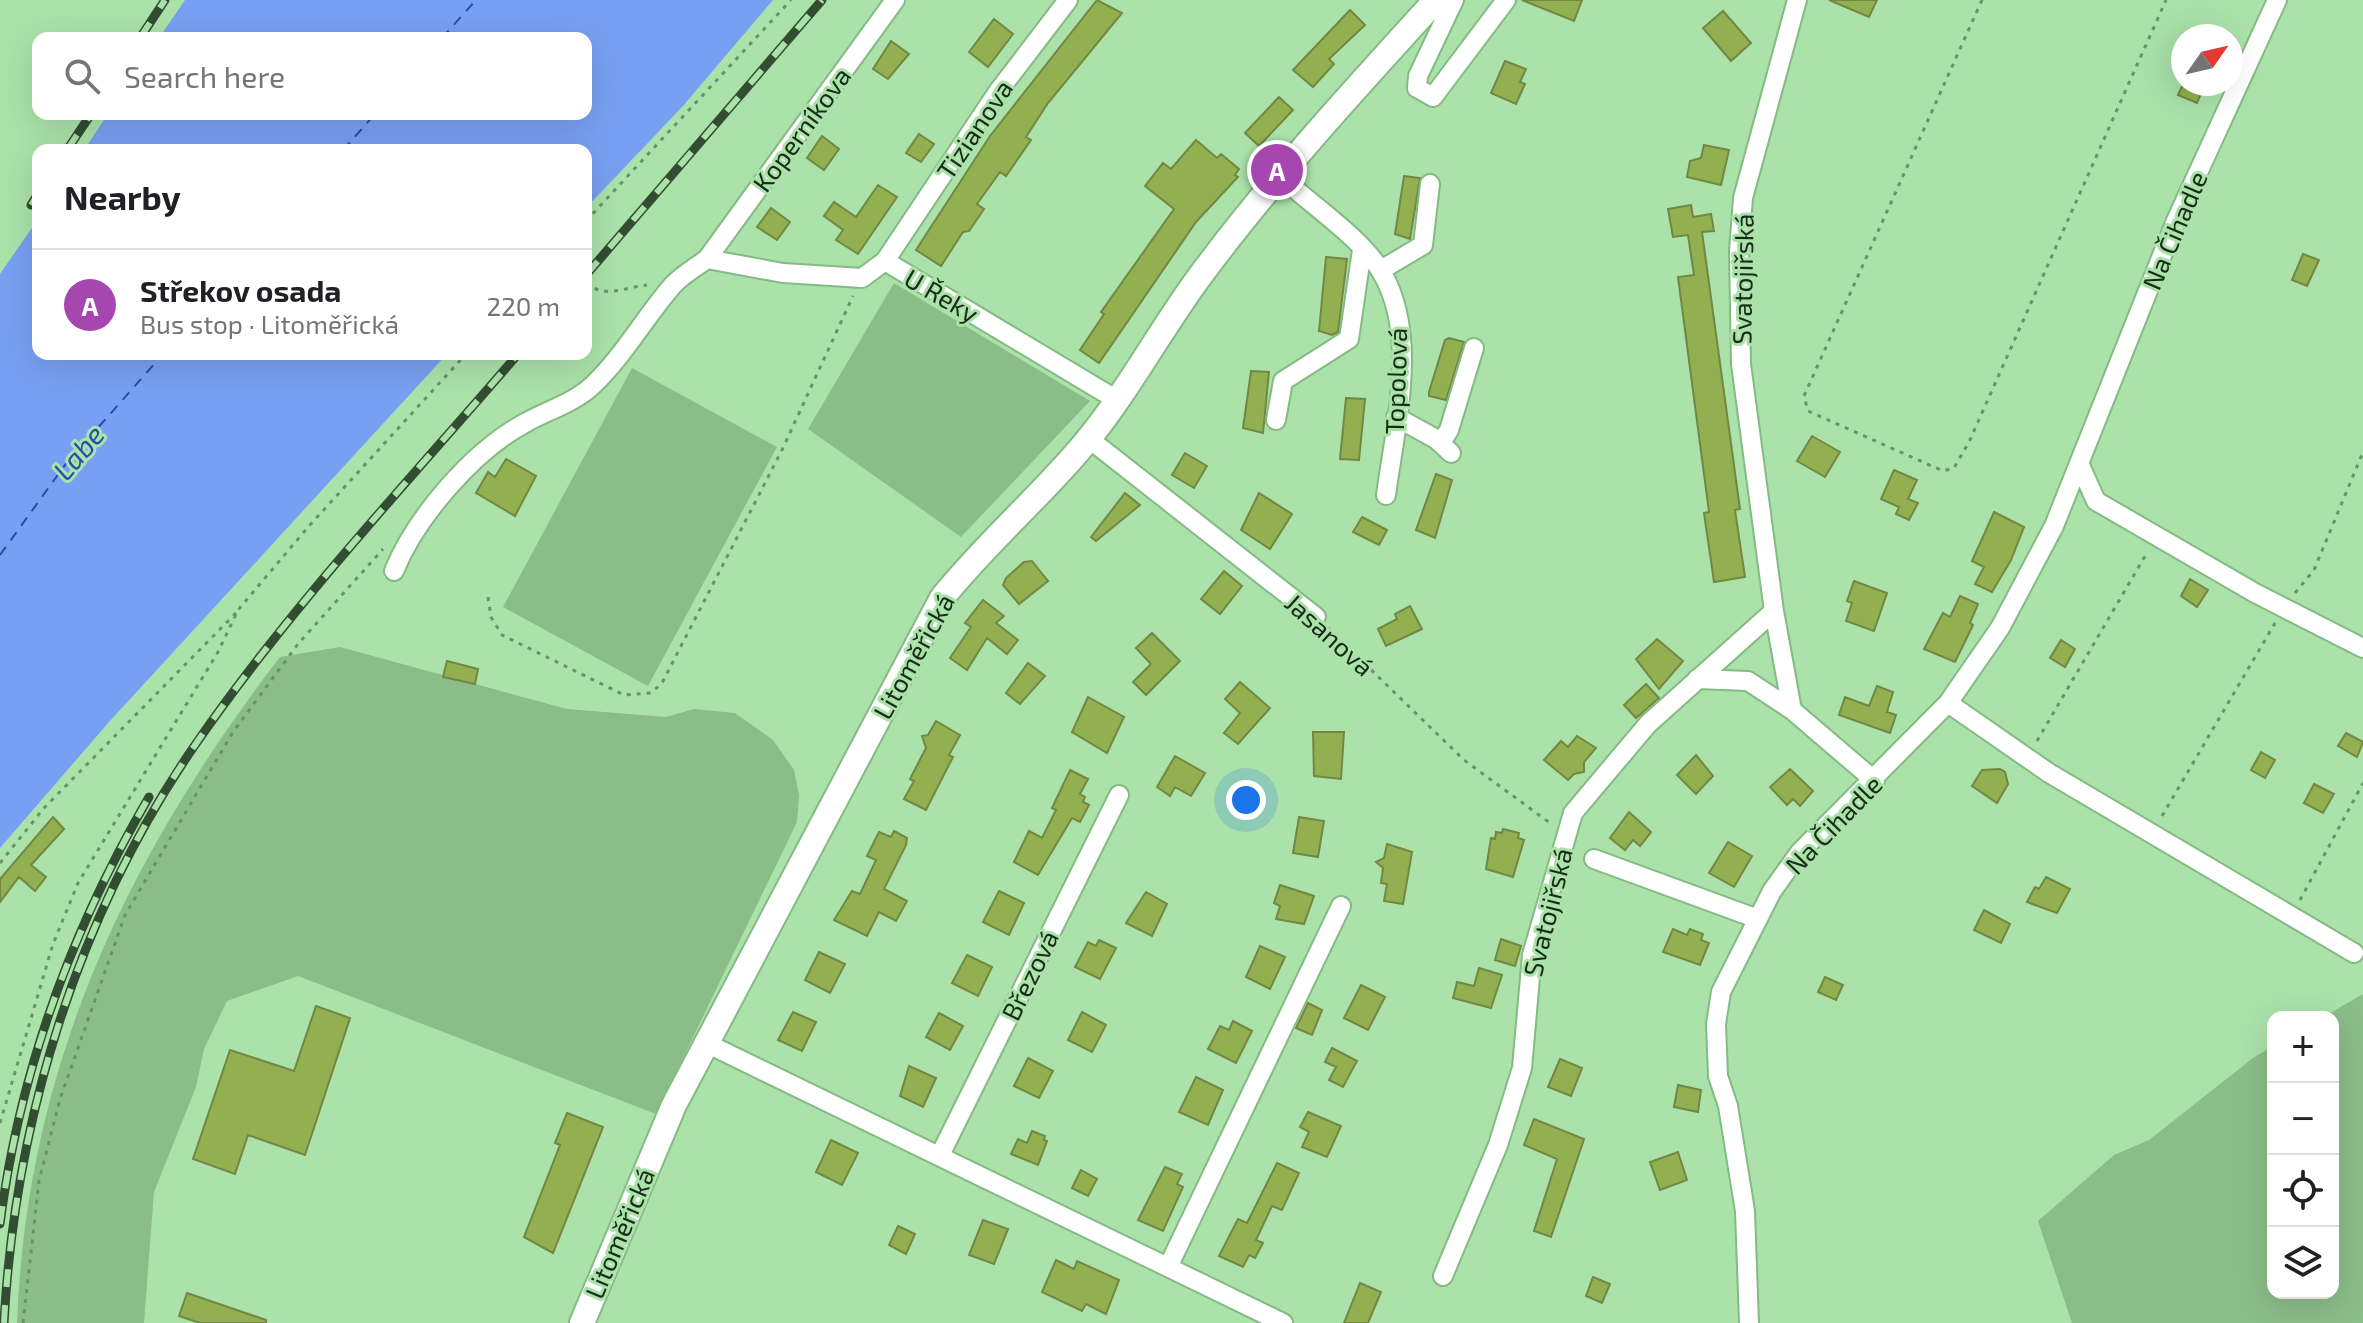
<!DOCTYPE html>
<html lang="en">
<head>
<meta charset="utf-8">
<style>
	:root { --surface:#fff; --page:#f2f2f2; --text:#202124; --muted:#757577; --line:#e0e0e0; --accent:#a647b0 }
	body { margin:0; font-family:"Exo 2",sans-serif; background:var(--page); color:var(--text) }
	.controls { position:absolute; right:24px; bottom:24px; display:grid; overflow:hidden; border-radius:16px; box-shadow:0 8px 32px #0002 }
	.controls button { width:72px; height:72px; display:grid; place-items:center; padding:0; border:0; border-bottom:2px solid var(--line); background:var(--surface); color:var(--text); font:40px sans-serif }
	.compass { position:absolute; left:2171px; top:24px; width:72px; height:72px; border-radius:50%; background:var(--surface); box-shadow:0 8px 32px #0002; rotate:56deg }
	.you { position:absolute; left:1246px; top:800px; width:28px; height:28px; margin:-20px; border:6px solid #fff; border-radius:50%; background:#1a73e8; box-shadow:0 0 0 12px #1a73e833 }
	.badge { display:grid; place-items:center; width:52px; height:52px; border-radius:50%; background:var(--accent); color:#fff; font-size:26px; font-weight:700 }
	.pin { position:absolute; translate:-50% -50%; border:4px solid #fff; box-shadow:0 2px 8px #0006 }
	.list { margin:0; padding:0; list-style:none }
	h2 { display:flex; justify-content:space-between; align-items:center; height:104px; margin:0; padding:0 32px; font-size:34px }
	h2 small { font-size:26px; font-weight:400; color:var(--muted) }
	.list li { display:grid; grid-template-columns:52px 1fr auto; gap:24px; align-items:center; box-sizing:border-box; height:112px; padding:0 32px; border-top:2px solid var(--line) }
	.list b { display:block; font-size:30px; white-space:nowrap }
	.list p { margin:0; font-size:26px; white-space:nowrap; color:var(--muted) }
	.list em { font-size:26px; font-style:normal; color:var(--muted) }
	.icon { flex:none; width:44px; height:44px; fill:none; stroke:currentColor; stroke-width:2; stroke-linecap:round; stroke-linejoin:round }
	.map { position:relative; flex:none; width:2363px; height:1323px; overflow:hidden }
	.search { position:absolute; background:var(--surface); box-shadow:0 8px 32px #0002; left:32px; top:32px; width:560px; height:88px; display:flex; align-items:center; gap:20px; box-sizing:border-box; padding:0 28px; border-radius:16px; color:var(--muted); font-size:30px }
	.panel { position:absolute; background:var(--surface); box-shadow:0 8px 32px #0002; left:32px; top:144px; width:560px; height:216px; border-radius:16px }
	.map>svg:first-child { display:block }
</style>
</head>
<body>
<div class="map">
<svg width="2363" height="1323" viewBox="0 0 2363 1323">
	<rect width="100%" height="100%" fill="#abe2aa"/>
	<path fill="#8bbd89" d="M894,283L1090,401L961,537L808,429Z
		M632,368L777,447L648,686L503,607Z
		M340,647L567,709L666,717L694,709L735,713L773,740L794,770L799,795L797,822L656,1114L298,976L227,1001L204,1049L196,1087L154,1192L144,1323H17C27,1066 126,858 280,657Z
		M2363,994V1323H2072L2038,1221L2114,1155L2149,1140L2253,1058L2273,1046V1293H2333V1017H2323Z"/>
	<path fill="#78a0f2" d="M185,0H773L683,106L586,208V150H84L108,114H586V38H159Z
		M38,219V354H447L109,722L0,848V274Z"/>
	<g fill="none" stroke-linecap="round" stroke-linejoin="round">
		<path stroke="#254dac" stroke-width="2" stroke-dasharray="10 8" stroke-linecap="butt" d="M442,38L476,0
			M343,150L375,114
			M0,555L65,465L163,354"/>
	</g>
	<path fill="#92b04f" stroke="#728744" stroke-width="2" d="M1097,0L1122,13L1048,103L1026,137L1031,140L1006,176L1000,172L977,204L984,209L969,231L963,232L941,266L916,250L990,136Z
		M1522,0H1582L1574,21Z
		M1829,0H1877L1869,17Z
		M1350,10L1365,25L1329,59L1334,64L1313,87L1293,70Z
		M1723,11L1751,43L1731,61L1703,28Z
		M994,19L1013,34L988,67L969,52Z
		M891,41L909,54L888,79L873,69Z
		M1505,61L1526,69L1520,82L1525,84L1516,104L1491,93Z
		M2183,84H2205L2197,103L2178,95Z
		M1279,97L1293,110L1259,146L1245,133Z
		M919,134L934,144L921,162L906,153Z
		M822,136L839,149L824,170L807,158Z
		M1196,140L1217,158L1221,154L1239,169L1235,175L1238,177L1196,222L1099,363L1080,350L1104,314L1101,312L1174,209L1145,186L1163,163L1171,169Z
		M1704,145L1729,150L1721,185L1687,177L1690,161L1701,158Z
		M1404,176L1420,178L1410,239L1395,234Z
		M878,185L897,197L858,254L836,240L843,230L824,216L834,202L856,217Z
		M1691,205L1693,217L1711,214L1714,231L1702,232L1740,509L1735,510L1745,577L1714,582L1704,513L1709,512L1678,277L1694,275L1688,235L1673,237L1668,209Z
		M771,208L790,222L777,240L757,227Z
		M2303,254L2319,260L2307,286L2292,280Z
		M1326,257L1347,259L1338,332L1332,335L1319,331Z
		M1449,338L1464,342L1446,400L1429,396V392L1445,340Z
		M1251,371L1269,372L1263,433L1243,428Z
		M1346,398L1365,399L1359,460L1340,459Z
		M1812,436L1840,452L1825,477L1797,461Z
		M1185,453L1207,466L1194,488L1172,475Z
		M506,459L536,476L515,516L476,493L488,472L495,477Z
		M1894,470L1917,480L1908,499L1918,503L1909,520L1896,514L1899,507L1881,499Z
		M1436,474L1452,480L1435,538L1416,530Z
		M1125,493L1140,505L1096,541L1091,537Z
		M1259,493L1292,514L1270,549L1241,530Z
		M1994,512L2024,527L2011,560L1992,592L1975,584L1984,567L1972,561Z
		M1362,517L1387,530L1379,545L1353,532Z
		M1032,561L1048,581L1019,604L1003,585L1006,578L1024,562Z
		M1224,571L1242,586L1220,614L1201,599Z
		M2190,579L2208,590L2197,607L2181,596Z
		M1854,581L1887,593L1874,631L1846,621L1852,603L1847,601Z
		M1960,596L1978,604L1970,623L1973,625L1955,662L1924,649L1943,613L1950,617Z
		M983,600L1004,616L996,623L1018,640L1007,654L987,638L967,670L950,658L971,627L965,623Z
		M1410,606L1422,629L1386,646L1378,629L1397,619L1395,614Z
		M1152,633L1180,661L1146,695L1133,682L1151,664L1136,648Z
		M1657,639L1683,661L1659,689L1636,659Z
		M2061,640L2075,649L2065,667L2050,658Z
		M447,661L478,669L475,684L443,677Z
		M1028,663L1045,676L1020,704L1006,693Z
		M1240,682L1270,708L1238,744L1224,733L1240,713L1225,699Z
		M1646,684L1659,698L1636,718L1624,705Z
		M1877,686L1893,692L1887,712L1896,715L1890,733L1839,715L1845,697L1869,706Z
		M1088,697L1124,717L1107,753L1072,732Z
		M936,721L960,735L949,755L953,757L926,810L904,799L914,781L910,779L926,748L922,736L928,735Z
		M1313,732H1344L1341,779L1314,776Z
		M2346,733L2363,742L2357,757L2338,746Z
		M1577,736L1596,748L1584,762V772L1574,774L1568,780L1544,760L1561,741L1568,747Z
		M2261,752L2275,760L2265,778L2251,770Z
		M1696,755L1713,776L1696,794L1677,775Z
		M1175,756L1205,773L1191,796L1175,787L1170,796L1157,787Z
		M1790,769L1813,791L1800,806L1793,799L1787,805L1770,787Z
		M2000,769L2005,772L2008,784L1997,803L1972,786L1982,770Z
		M1070,770L1088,779L1080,794L1085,797L1083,802L1089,805L1080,822L1072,818L1038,875L1014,862L1029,831L1042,838L1056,810L1052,808Z
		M2314,784L2334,794L2323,813L2304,803Z
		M1629,812L1651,832L1640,846L1633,840L1625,850L1610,838Z
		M53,817L64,829L31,865L46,877L35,891L19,877L0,902V879Z
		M1299,817L1324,821L1318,857L1293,853Z
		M1503,829L1519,833L1518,838L1524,840L1513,877L1486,869L1491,838L1495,839L1496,832L1502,833Z
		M894,831L907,838L906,845L884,889L907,901L896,921L879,912L867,936L834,920L852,891L860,894L876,860L867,856L879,832L891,837Z
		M1728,842L1752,856L1734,887L1709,873Z
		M1387,844L1412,852L1403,904L1384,901L1387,884L1381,883L1383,868L1376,862L1384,858Z
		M2046,877L2070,889L2057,913L2027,902L2035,887L2039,889Z
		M1280,885L1314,896L1304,924L1276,919L1280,906L1274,903Z
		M999,891L1024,903L1009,935L983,922Z
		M1146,892L1167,904L1152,936L1126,923Z
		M1984,910L2010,924L2001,943L1974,930Z
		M1673,929L1687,935L1690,929L1703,934L1701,940L1709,943L1700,965L1663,952Z
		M1501,939L1521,946L1515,966L1495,960Z
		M1099,940L1116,948L1100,979L1075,967L1088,942L1096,946Z
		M1260,946L1285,957L1270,989L1246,977Z
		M819,952L845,964L830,993L805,980Z
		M967,955L992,967L978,996L952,983Z
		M1479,968L1502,975L1491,1008L1453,998L1457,982L1474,986Z
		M1825,977L1843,985L1836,1000L1818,992Z
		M1361,985L1385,997L1368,1030L1344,1018Z
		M1308,1003L1322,1010L1312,1035L1296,1028Z
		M316,1006L350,1018L305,1155L248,1135L235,1174L193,1159L230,1050L294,1071Z
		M793,1012L816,1022L802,1051L778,1040Z
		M1082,1012L1106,1025L1092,1052L1068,1040Z
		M939,1013L963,1026L950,1050L926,1037Z
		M1233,1021L1252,1031L1236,1063L1208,1049L1220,1026L1229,1030Z
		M1332,1048L1357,1061L1343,1087L1329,1080L1336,1067L1325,1062Z
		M1028,1058L1053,1071L1039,1098L1014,1086Z
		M1560,1059L1582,1068L1571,1096L1548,1087Z
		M909,1066L936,1078L923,1107L900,1096Z
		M1196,1077L1223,1090L1208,1125L1179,1112Z
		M1678,1085L1701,1090L1698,1112L1674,1107Z
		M1308,1112L1341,1126L1327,1157L1302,1147L1309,1132L1300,1127Z
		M567,1113L603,1127L553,1253L524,1237L560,1145L555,1143Z
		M1534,1119L1584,1139L1551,1237L1534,1231L1557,1159L1524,1145Z
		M1032,1131L1045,1136L1044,1140L1047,1141L1038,1165L1011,1154L1018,1139L1027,1143Z
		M831,1140L858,1153L842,1185L816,1172Z
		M1678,1152L1687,1180L1660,1190L1650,1162Z
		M1277,1163L1299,1173L1282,1210L1272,1206L1256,1240L1263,1243L1255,1258L1249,1255L1243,1267L1219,1256L1238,1219L1247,1223Z
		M1165,1167L1182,1174L1177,1184L1183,1187L1163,1231L1138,1220Z
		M1081,1170L1097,1179L1088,1196L1072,1188Z
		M983,1220L1008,1229L994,1264L969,1255Z
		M898,1226L915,1234L906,1254L889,1245Z
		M1056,1260L1074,1269L1077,1261L1119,1280L1106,1314L1086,1304L1082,1311L1042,1292Z
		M1593,1277L1610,1284L1602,1303L1586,1296Z
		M1360,1283L1381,1292L1368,1323H1344Z
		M187,1293L266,1320V1323H200L179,1316Z"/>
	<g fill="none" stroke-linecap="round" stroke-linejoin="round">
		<g stroke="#84ba83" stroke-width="22">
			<path id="minor" d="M1454,0L1418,76L1417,88L1433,97L1506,0
				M1280,176C1310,204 1363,239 1382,273C1419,336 1395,427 1386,495
				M707,259L783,273L862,278L885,261L1117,400
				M885,261L997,93L1068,0
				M1381,270L1423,245L1430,184
				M1396,417L1436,439L1451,453
				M1276,420L1283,381L1349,339L1362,250
				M1088,438L1316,617
				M1441,443L1449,430L1474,348
				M2079,463L2096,501L2255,593L2363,648
				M394,571C416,517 473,451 525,423C548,410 574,403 593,385C625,354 645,317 673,285C682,275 696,267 707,259L895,0
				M1774,611L1792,710
				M1697,679L1748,681L1792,710L1875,781
				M1948,703L2049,773L2354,953
				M1594,859L1758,919
				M708,1044L1283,1323
				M940,1155L1119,795
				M1169,1265L1341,906
				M1443,1276L1498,1145L1522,1068L1532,955L1573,813L1648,724L1774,611L1741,364L1739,251L1743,198L1797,0
				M1749,1323L1745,1211L1728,1106L1718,1076L1716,1024L1721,992L1772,891L1800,852L1948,703L2000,628L2054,526L2175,223L2277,0"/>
		</g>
		<g stroke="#84ba83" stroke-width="28">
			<path id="major" d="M582,1323L674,1105L942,598C983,547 1031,505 1074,456C1124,400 1158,332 1203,272C1274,177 1356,88 1436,0"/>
		</g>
		<path stroke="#6a926a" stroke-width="3" stroke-dasharray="4 6" stroke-linecap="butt" d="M1982,0L1804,396L1808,411L1943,471L1954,468L1969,442L2166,0
			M586,221L791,0
			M586,283C605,299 626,287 647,285
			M2295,593L2314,570L2363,452
			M488,597L491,617L502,635L624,695L651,693L662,683L782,450L853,296
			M1328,628L1464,760L1550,823
			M2037,741L2148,551
			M2162,816L2275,623
			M0,863L44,808L236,613
			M2300,900L2363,783
			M0,1123L53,944L78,883L218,652L238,610L309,526L466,354
			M23,1323L39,1181L60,1099L125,915L233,732L298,644L383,549"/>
		<use href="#minor" stroke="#fff" stroke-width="18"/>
		<use href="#major" stroke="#fff" stroke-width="24"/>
		<g stroke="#324d31" stroke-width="9">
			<path id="rail" d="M140,38L165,0
				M67,150L91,114
				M31,205L38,194
				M586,275L822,0
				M0,1224C19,1073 72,929 149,797
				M4,1323C15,1118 78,915 195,745C291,606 408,482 518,354"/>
		</g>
		<use href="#rail" stroke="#abe2aa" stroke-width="6" stroke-dasharray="18" stroke-linecap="butt"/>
	</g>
	<g text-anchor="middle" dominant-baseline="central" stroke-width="6" stroke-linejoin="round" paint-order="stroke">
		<g font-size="26" fill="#172c17" stroke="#abe2aa">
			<text transform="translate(801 129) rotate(-54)">Koperníkova</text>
			<text transform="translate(974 129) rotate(-56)">Tizianova</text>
			<text transform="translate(2174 230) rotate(-67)">Na Čihadle</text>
			<text transform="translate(1742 279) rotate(-89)">Svatojiřská</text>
			<text transform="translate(942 295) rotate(30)">U Řeky</text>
			<text transform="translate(1395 381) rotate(-88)">Topolová</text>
			<text transform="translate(1330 634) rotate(42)">Jasanová</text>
			<text transform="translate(913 656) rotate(-61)">Litoměřická</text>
			<text transform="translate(1833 824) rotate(-46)">Na Čihadle</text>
			<text transform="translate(1547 912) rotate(-76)">Svatojiřská</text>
			<text transform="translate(1029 975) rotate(-64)">Březová</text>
			<text transform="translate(619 1233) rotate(-67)">Litoměřická</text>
		</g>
		<g font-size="28" font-style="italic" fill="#254dac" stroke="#abe2aa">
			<text transform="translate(78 452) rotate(-50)">Labe</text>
		</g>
	</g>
</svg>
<div class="controls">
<button>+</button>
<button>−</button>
<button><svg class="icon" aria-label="locate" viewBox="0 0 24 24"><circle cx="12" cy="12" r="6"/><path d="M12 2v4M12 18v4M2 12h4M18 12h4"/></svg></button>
<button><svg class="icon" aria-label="layers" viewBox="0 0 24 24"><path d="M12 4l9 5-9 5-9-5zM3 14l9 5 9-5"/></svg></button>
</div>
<svg class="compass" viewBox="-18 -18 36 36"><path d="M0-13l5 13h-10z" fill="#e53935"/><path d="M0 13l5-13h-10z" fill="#757577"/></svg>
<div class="you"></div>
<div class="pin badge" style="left:1277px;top:170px">A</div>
<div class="search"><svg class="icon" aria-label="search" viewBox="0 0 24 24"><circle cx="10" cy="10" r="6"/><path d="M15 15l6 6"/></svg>Search here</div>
<section class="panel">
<h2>Nearby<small></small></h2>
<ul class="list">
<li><span class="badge">A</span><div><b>Střekov osada</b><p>Bus stop · Litoměřická</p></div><em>220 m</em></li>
</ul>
</section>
</div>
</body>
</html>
